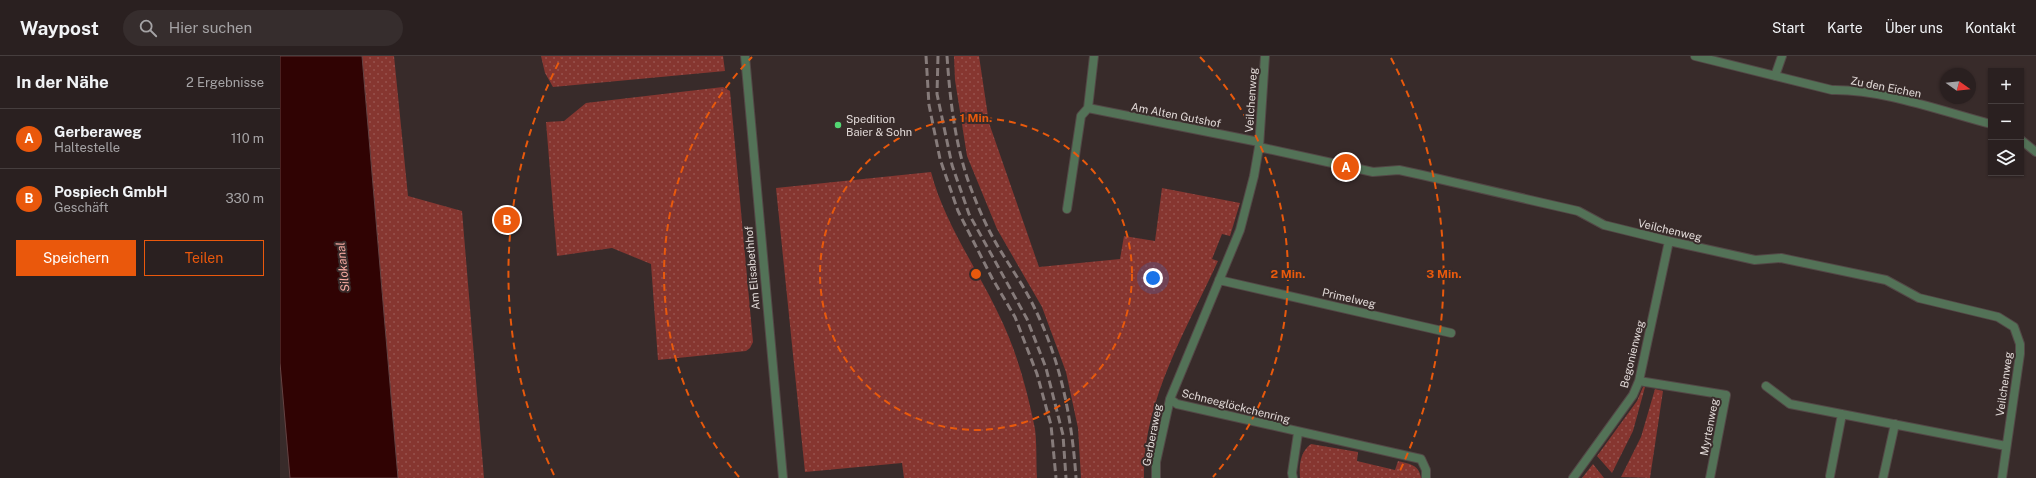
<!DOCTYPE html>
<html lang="de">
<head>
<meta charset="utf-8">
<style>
	:root { --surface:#2a2020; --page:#362d2d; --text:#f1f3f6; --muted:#a5a3a5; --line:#463e3e; --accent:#ea580c }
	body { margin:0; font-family:"Public Sans",sans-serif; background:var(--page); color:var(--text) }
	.controls { position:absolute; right:12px; top:12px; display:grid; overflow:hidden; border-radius:0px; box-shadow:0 1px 3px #0004 }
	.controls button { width:36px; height:36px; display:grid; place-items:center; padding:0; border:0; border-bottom:1px solid var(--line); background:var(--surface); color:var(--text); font:20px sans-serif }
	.compass { position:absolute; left:1660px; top:12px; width:36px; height:36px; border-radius:50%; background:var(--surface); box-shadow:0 1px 3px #0004; rotate:105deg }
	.you { position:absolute; left:873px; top:222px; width:14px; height:14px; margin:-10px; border:3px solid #fff; border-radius:50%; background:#1a73e8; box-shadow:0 0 0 6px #1a73e833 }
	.badge { display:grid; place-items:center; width:26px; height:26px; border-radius:50%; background:var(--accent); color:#fff; font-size:13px; font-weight:700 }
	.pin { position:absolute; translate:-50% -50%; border:2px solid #fff; box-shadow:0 1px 4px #0006 }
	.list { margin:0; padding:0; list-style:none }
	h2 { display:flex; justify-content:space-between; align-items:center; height:52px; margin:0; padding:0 16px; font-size:17px }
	h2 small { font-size:13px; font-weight:400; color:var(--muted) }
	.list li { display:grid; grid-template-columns:26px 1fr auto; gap:12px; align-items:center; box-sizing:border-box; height:60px; padding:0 16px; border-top:1px solid var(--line) }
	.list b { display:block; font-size:15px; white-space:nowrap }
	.list p { margin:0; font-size:13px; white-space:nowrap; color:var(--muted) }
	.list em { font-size:13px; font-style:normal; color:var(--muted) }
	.actions { display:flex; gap:8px; padding:12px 16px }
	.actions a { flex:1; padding:9px 0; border:1px solid var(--accent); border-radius:0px; text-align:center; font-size:14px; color:var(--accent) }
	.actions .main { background:var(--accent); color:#fff }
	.icon { flex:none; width:22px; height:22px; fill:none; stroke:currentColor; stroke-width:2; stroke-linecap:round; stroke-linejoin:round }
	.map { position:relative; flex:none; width:1756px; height:422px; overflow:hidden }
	header { display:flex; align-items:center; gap:24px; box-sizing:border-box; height:56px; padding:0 20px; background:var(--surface); border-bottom:1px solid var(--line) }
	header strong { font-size:19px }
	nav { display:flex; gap:22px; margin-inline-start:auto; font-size:14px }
	.search { width:280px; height:36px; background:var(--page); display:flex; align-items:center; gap:10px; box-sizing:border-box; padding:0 14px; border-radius:22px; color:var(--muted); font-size:15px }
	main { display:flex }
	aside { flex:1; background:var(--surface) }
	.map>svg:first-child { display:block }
</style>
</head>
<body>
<header>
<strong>Waypost</strong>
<div class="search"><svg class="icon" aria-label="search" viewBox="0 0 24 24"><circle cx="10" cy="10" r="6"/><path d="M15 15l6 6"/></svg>Hier suchen</div>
<nav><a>Start</a><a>Karte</a><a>Über uns</a><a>Kontakt</a></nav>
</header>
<main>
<aside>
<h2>In der Nähe<small>2 Ergebnisse</small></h2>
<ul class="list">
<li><span class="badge">A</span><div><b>Gerberaweg</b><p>Haltestelle</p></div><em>110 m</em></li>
<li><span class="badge">B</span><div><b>Pospiech GmbH</b><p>Geschäft</p></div><em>330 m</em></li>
</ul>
<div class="actions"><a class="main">Speichern</a><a>Teilen</a></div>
</aside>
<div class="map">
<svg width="1756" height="422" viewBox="0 0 1756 422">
	<defs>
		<pattern id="grass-dots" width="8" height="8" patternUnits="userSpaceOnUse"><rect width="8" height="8" fill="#863630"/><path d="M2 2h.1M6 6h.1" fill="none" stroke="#97524d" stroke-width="1.8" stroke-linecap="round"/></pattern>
	</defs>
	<rect width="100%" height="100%" fill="#382b2a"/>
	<path fill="url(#grass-dots)" d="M82,0H114L128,140L182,155L204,422H118Z
		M261,0H443L445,15L273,31L265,17Z
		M674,0H699L709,67L759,211L840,203L844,180L875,185L882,132L960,147L950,180L942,178L932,203L938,205C907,272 862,347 864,422H801L798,372L786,316L762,251L717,173L687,100L675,24Z
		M443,31L450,35L473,286L470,292L466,295L378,304L371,208L332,192L277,200L266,66L284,65L306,47Z
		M651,116C664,166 695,209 717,255C736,292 747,333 755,373C757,389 756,406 757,422H624L622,407L525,416L496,132Z
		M1363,331H1365L1353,375L1332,417L1317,400L1357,345Z
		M1375,333L1383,335L1370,422L1341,421L1361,381Z
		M1031,388L1078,396L1077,405L1115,414L1118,405C1129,408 1139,408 1141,422H1020C1019,409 1020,396 1031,388Z
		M1313,408L1324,422H1302Z"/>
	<path fill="#300303" stroke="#654343" d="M0,0H82L118,422H10L0,307Z"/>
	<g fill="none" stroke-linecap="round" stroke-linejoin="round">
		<g stroke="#534746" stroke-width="10">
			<path id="minor" d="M465,0L503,422
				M814,0L808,52L979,86
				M1415,0L1552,34C1603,33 1661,55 1711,68
				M1495,20L1502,0
				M1741,84L1756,96
				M979,91L1093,116L1119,114L1142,119L1298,155L1324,169L1389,185L1475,204L1501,202L1606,224L1639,242L1718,261L1734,271L1740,288V298L1722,422
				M787,153L801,60L808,52
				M939,224L1171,277
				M1359,325L1446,339L1430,422
				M1486,330L1510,348L1726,390
				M890,343L897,348L1141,403L1146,414V422
				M1550,420L1562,358
				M876,422V406L890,343L960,174L974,120L979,91L985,0
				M1013,422L1012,417L1018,377
				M1293,422L1353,339L1359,325L1389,185
				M1603,422L1615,368"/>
		</g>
		<use href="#minor" stroke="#537257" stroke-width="8"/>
		<path stroke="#867b7a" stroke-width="3" stroke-dasharray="8 4" stroke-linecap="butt" d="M646,0L649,49L660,103L678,155L712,222L735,261L757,318L771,369L776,422
			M658,0L657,38L672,109L689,158L747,263L766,312L783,379L786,422
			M667,0C670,44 675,89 690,130C696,146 703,163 711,178C724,203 743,227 755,253C781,306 792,363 796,422"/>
	</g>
	<g fill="none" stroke="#e8590c" stroke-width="2" stroke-dasharray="7 5">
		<circle cx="696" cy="218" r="156"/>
		<path d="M459 421A312 312 0 0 1 472 1M920 1A312 312 0 0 1 933 421"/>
		<path d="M274 419A468 468 0 0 1 281 2M1111 2A468 468 0 0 1 1118 419"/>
	</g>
	<circle fill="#53d672" stroke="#382b2a" stroke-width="1.5" cx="558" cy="69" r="4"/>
	<g text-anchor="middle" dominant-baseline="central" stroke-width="4" stroke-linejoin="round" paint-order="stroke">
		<g font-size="11" fill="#e1d9d7" stroke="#382b2a">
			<text transform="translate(1606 31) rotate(11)">Zu den Eichen</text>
			<text transform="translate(971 44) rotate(-86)">Veilchenweg</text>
			<text transform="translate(896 59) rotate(11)">Am Alten Gutshof</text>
			<text transform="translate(1390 174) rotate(13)">Veilchenweg</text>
			<text transform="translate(472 212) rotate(-95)">Am Elisabethhof</text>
			<text transform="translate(1069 242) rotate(13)">Primelweg</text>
			<text transform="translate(1352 298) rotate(-76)">Begonienweg</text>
			<text transform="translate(1724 328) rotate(-82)">Veilchenweg</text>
			<text transform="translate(956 350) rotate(14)">Schneeglöckchenring</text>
			<text transform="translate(1429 371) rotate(-79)">Myrtenweg</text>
			<text transform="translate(872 379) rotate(-79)">Gerberaweg</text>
		</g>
		<g font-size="11" fill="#e1d9d7" stroke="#382b2a" text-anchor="start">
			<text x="566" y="63">Spedition<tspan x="566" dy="13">Baier &amp; Sohn</tspan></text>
		</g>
		<g font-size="12" font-style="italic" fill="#f9aca3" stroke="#382b2a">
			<text transform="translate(63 211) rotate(-96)">Silokanal</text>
		</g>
	</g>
	<circle cx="696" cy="218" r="6" fill="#e8590c" stroke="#382b2a" stroke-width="2"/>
	<g font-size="12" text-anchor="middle" font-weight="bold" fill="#e8590c" stroke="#382b2a" stroke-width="4" stroke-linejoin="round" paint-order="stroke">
		<text x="696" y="66">1 Min.</text>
		<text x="1008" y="222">2 Min.</text>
		<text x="1164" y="222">3 Min.</text>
	</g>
</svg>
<div class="controls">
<button>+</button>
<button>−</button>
<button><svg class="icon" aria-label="layers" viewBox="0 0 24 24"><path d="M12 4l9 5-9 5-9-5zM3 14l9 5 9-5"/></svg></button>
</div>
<svg class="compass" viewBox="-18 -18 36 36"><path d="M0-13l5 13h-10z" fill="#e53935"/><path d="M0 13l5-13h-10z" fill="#a5a3a5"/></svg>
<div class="you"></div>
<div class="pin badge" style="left:1066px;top:111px">A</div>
<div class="pin badge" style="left:227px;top:164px">B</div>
</div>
</main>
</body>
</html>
